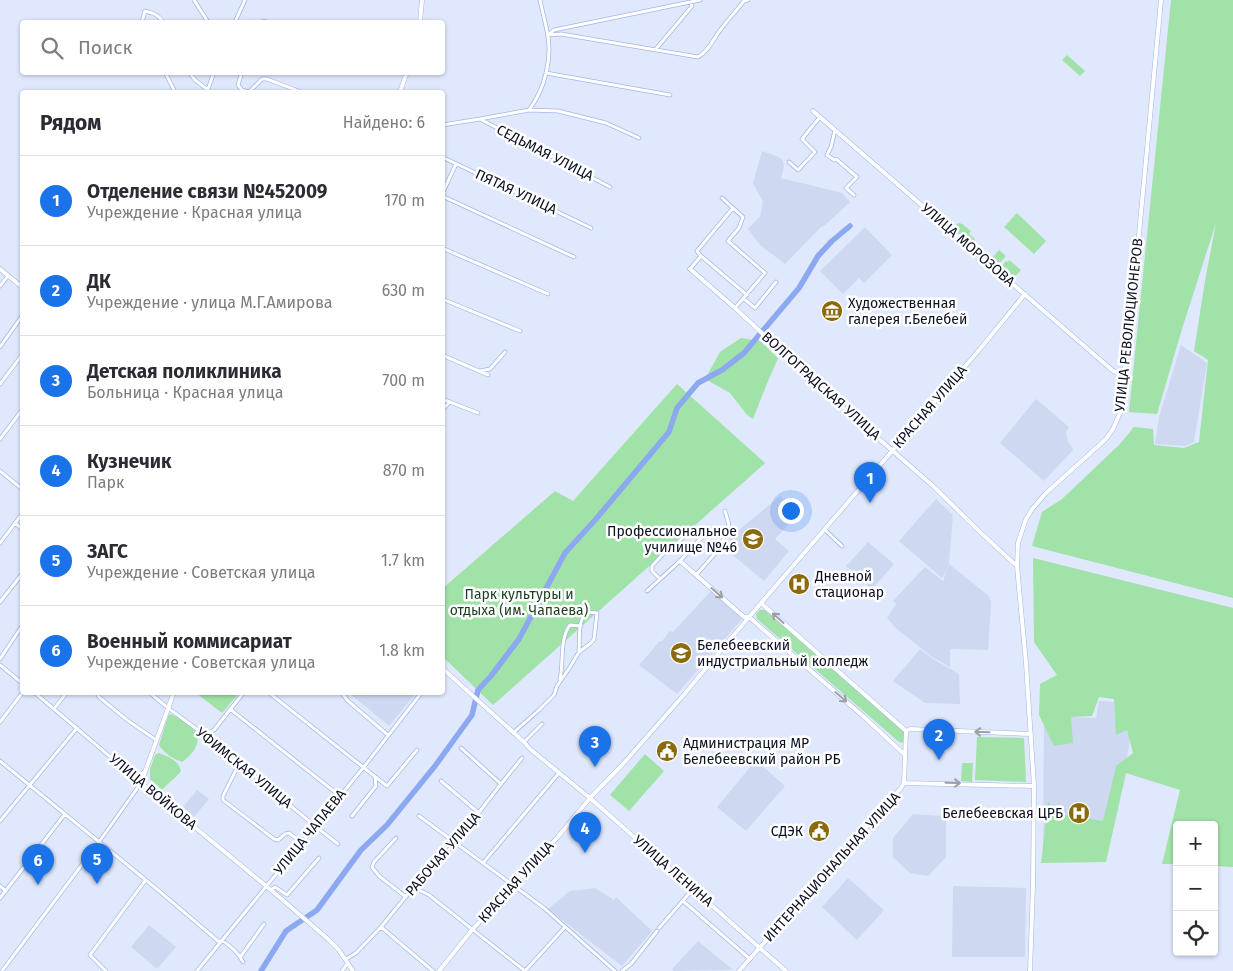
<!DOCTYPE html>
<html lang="ru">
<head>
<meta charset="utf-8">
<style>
	:root { --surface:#fff; --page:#f7f7f7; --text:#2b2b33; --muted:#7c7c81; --line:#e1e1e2; --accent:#1a73e8 }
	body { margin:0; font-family:"Fira Sans",sans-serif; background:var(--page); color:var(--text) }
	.controls { position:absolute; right:15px; bottom:15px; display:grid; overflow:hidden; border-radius:5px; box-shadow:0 1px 4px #0004 }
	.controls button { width:45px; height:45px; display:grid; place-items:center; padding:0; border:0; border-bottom:1px solid var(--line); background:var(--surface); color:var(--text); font:25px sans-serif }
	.you { position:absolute; left:790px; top:510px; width:18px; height:18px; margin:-12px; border:4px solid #fff; border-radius:50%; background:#1a73e8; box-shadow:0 0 0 8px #1a73e833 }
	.badge { display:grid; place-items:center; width:32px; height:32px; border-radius:50%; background:var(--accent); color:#fff; font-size:16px; font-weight:700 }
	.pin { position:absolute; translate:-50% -41px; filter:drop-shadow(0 1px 2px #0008) }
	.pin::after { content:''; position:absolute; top:26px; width:18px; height:15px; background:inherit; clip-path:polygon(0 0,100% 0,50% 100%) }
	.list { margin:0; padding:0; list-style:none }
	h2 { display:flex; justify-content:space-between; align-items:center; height:65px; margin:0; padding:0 20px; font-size:21px }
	h2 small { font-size:16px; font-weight:400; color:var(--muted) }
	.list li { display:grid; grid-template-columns:32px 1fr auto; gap:15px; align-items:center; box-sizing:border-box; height:90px; padding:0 20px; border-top:1px solid var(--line) }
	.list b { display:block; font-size:19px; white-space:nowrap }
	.list p { margin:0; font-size:16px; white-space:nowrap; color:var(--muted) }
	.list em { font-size:16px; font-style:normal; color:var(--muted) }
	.icon { flex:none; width:28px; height:28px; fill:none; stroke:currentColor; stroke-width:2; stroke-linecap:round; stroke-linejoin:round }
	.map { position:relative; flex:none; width:1233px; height:971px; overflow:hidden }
	.search { position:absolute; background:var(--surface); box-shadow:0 1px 4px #0004; left:20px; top:20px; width:425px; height:55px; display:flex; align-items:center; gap:12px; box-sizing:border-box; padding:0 18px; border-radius:5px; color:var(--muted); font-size:19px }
	.panel { position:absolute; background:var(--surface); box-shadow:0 1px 4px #0004; left:20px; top:90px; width:425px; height:605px; border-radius:5px }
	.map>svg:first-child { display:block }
</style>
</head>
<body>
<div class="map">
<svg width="1233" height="971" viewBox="0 0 1233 971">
	<rect width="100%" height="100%" fill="#dfe8fd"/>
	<path fill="#ced8f0" d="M762,151L779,157L783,161L784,166L781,178L842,193L850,202L824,226L821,227L785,264L760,245L748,229L760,216L763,202L753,183Z
		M865,227L892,255L864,283L859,278L843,294L820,271Z
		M1181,345L1207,363L1194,442L1186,446L1155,444L1159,417Z
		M1036,399L1069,427L1066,432L1068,442L1072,447L1073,450L1044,481L1000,443Z
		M780,496L799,513L775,539L789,551L764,581L729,552L733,548L728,544L730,540L729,538Z
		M936,499L953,515L949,564L989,596L991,603L988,650L950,649V667L932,657L897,629L887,618L896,604L893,601L925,567L943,581L947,570L942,578L899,541Z
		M868,542L894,564L872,589L846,566Z
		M711,591L742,619L677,694L639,665L660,641H662L670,631L673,632Z
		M920,649L933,659L959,674L960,704L925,703L893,681Z
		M349,693H416L389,726Z
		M1099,701L1136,703L1126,764L1105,862L1043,861L1044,716L1096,718Z
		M756,760L785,786L746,831L717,807Z
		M197,790L209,799L194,817L183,807Z
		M913,814L943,816L946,818V857L928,876L910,873L893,857V838Z
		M848,878L884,910L857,940L822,907Z
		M953,886L1026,888L1025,957H952Z
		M595,888L614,900L616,897L652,931L622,966L548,909L570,891Z
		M149,925L176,947L157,969L131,947Z
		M698,941L733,970L674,971L672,969Z"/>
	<path fill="#a0e2a7" d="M1171,0H1233V598L1032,546L1042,512L1062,499L1120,444L1134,427L1153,429L1154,445L1184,448L1199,442L1208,360L1194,351L1205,281L1216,223L1182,329L1157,414L1129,412Z
		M1067,55L1085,71L1080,76L1062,60Z
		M1017,213L1046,241L1034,254L1004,227Z
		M959,223L962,224L971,231L969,234L975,239L973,241L992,258L999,250L1006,256L996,267L955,230L954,227L957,224Z
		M1009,260L1021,270L1012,280L999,269L1006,261L1008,262Z
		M741,338L760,341L778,358L766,386L753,419L747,415L730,393L705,379L720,352Z
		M677,384L765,463L493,705L443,657L442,589L555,491L573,501Z
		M1033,558L1233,608V867L1214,866V825H1177V864H1162L1180,790L1126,773L1106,862L1041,863L1048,802L1058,814L1103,821L1116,766L1133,753L1127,730L1116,735L1114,699L1099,697L1092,716L1071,717L1073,743L1054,746L1039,715L1040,684L1057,675L1034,642Z
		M760,610H765L905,733L906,739L902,743L898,741L757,619L756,614Z
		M196,693H239L222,713Z
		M170,714C198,724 209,742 182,762C172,758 165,754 159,745L168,716Z
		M977,737L1024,738L1026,782L975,780Z
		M159,753C169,757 178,760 181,771C176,778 169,782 163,789H161L150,779V769L155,755Z
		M645,754L664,771L629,811L610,795Z
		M962,763H973L972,782L961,781Z"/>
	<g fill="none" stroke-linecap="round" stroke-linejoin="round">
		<path stroke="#8ca8f1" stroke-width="5.5" d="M261,971L286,931L317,910L361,850L387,825L435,766L472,715L478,690L491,676L519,639L565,553L596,519L669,432L677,408L698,383L722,370L744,353L799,288L818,256L832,241L850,226"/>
		<g stroke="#a2b6e9" stroke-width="4.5">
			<path id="street" d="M194,0L208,22
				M142,22L145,11C153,13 159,15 163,22
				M235,22L245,0
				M262,22L263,21L267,22
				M548,35L561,34L698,57C708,52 714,38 721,29C728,20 736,11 744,1L748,0
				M548,35L554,30L700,0
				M656,49L692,6L691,2
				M165,72L175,92
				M189,72L195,80L208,90
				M242,72L238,85L242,90L249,92L262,79H267L301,92
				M546,73L670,95
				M207,92L214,72
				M529,110C545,89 553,57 547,31C545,21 542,10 540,0
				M480,119L610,187
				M442,125L480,119L529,110L558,111L606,123L639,138
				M835,130L831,147L827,155L834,160L836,159L857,177L846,188L854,195
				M442,157L591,228
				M789,162L798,170L815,152L802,139L820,117
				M442,194L456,164
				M442,196L574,257
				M733,208L743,217L739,228L728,241L765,273L735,308
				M442,248L548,294
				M701,256L747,295
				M690,269L701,256L697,251L733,208L722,198
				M0,286L8,276
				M442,299L520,331
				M744,299L755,308L776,282
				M0,347L22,316
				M442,355L488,375
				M480,371L490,369L505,352
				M0,384L22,355
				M442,399L478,413
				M442,410L450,402
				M0,439L22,410
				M0,471L22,489
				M15,523L22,529
				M825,530L842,546
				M0,543L22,514
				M696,575L719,549L729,525L725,511
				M647,591L680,561L703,536L692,527L676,545L673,543L652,566V571L660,579
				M0,602L22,574
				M0,659L22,626
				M0,665L22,683
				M560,679C564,662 559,640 570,625L581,626
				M97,692L99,697L127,720L156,740
				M149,692L168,708L205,735L315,826L338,844
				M268,692L387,786L417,750
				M341,692L348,701L388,735
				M54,709L67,692
				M230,709L340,796
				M0,722L23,692
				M513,733L539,710L554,695L557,686L570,667L579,652L591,643L594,639L597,613L587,612C577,621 580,639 579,652
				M205,735L214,730L244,692
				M524,742L542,724
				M0,761L158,890L218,941H223C231,947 239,953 243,962
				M239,764L223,796V800L274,839L278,840L285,834L289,833L302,843
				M441,781L479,813
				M501,784L522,758
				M352,816L376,786L375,777
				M419,816L544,908L615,971
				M0,821L77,728
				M396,838L374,862L372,867L379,876L406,897
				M483,863L559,773
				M0,886L6,891
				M413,889L421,891L429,895L525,971
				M271,890L275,887L287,895L319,858
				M0,898L65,814
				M683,901L750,959
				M381,927L433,971
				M659,928L693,889
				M241,956L264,924
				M346,959L356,953L381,927L416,884L456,842L501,784L461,748
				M2,971L99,842L141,783L34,692
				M106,971L90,955L145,881
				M197,971L363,768L422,692
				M342,971L348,963
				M525,971L565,927
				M622,971L631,964L657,931"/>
		</g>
		<g stroke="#a2b6e9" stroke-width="5">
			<path id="secondary" d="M420,22L422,0
				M400,92L407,72
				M813,111L1112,370L1119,374L1125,375
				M0,269L22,287
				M690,269L735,308L832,398L933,486L980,532L1017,566
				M680,561L744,617H749L864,717L905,755
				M762,604L906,731
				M442,668L524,742L530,749L590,798L786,971
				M174,692L141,783L271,890L328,939L339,950L353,971
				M906,731L910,729L1031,734
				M132,775L138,776L142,775L144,772
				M904,783L1034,786
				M439,971L472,930L557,838L590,798L623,764L681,698L749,617L980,349L1025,294
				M739,971L901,788L904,783L906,731
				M1030,971L1033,885L1034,786L1026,663L1017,566L1018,543L1026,519L1033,508L1046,493L1106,439L1113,429L1120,413L1136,266L1161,0"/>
		</g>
		<use href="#street" stroke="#fff" stroke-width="3"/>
		<use href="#secondary" stroke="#fff" stroke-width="4"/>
	</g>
	<defs><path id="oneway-shaft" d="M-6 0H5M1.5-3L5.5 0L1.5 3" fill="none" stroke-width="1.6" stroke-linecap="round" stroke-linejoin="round" transform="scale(1.25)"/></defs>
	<g stroke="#9d9fa7">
		<use href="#oneway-shaft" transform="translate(717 593) rotate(41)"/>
		<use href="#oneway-shaft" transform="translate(778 618) rotate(-138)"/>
		<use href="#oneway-shaft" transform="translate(841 697) rotate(41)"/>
		<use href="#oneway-shaft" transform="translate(982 732) rotate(-178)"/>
		<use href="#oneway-shaft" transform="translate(953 783) rotate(1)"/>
	</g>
	<defs>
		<g id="museum-disc" transform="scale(1.125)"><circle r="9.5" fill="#8a6a0a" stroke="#fff"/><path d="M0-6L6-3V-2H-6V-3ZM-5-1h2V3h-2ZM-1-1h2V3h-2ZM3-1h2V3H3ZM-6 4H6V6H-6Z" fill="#fff"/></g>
		<g id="university-disc" transform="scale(1.125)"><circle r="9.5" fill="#8a6a0a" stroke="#fff"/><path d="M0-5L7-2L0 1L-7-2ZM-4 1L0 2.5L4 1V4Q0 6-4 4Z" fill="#fff"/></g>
		<g id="hospital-disc" transform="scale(1.125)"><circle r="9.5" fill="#8a6a0a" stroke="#fff"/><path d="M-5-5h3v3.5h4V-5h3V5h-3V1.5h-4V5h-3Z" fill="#fff"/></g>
		<g id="civic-disc" transform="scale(1.125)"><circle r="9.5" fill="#8a6a0a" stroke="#fff"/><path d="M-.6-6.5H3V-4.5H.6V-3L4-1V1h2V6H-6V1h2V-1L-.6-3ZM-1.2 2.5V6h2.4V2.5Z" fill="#fff"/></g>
	</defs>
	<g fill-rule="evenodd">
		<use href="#museum-disc" x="832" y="311"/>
		<use href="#university-disc" x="753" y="539"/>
		<use href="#hospital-disc" x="799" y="584"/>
		<use href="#university-disc" x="681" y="653"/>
		<use href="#civic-disc" x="667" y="751"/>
		<use href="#hospital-disc" x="1079" y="813"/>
		<use href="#civic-disc" x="819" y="831"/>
	</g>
	<g text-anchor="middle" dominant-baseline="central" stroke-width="5" stroke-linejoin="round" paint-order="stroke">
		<g font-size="14" fill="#0a1022" stroke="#fff">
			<text transform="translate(545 153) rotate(27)">СЕДЬМАЯ УЛИЦА</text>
			<text transform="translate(516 192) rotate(25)">ПЯТАЯ УЛИЦА</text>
			<text transform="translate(968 245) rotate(41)">УЛИЦА МОРОЗОВА</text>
			<text transform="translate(1129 325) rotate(-84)">УЛИЦА РЕВОЛЮЦИОНЕРОВ</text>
			<text transform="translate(821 386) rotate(42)">ВОЛГОГРАДСКАЯ УЛИЦА</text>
			<text transform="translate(930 407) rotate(-49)">КРАСНАЯ УЛИЦА</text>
			<text transform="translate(244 768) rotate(39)">УФИМСКАЯ УЛИЦА</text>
			<text transform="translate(153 792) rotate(40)">УЛИЦА ВОЙКОВА</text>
			<text transform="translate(310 832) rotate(-51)">УЛИЦА ЧАПАЕВА</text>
			<text transform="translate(443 854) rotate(-49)">РАБОЧАЯ УЛИЦА</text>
			<text transform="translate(832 867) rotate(-48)">ИНТЕРНАЦИОНАЛЬНАЯ УЛИЦА</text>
			<text transform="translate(673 871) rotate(41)">УЛИЦА ЛЕНИНА</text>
			<text transform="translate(516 882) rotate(-48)">КРАСНАЯ УЛИЦА</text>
		</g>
		<g font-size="14" fill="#0a1022" stroke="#fff" text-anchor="start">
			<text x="848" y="303">Художественная<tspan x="848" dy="16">галерея г.Белебей</tspan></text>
			<text x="737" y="531" text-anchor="end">Профессиональное<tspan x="737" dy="16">училище №46</tspan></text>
			<text x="815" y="576">Дневной<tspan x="815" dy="16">стационар</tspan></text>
			<text x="697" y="645">Белебеевский<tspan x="697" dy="16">индустриальный колледж</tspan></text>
			<text x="683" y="743">Администрация МР<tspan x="683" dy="16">Белебеевский район РБ</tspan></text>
			<text x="1063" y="813" text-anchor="end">Белебеевская ЦРБ</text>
			<text x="803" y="831" text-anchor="end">СДЭК</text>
		</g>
		<g font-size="14" fill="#1a3e20" stroke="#fff">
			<text x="519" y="594">Парк культуры и<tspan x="519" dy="16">отдыха (им. Чапаева)</tspan></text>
		</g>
	</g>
</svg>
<div class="controls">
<button>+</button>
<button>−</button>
<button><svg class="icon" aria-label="locate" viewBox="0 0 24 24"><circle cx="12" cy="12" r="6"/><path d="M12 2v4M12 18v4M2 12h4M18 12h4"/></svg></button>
</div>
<div class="you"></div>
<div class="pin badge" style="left:870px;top:503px">1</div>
<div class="pin badge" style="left:939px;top:760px">2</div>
<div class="pin badge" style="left:595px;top:767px">3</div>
<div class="pin badge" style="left:585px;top:853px">4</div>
<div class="pin badge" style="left:97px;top:884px">5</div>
<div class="pin badge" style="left:38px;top:885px">6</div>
<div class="search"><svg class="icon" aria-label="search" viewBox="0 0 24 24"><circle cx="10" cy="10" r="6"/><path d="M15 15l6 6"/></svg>Поиск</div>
<section class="panel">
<h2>Рядом<small>Найдено: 6</small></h2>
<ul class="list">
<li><span class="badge">1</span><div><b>Отделение связи №452009</b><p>Учреждение · Красная улица</p></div><em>170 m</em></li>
<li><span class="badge">2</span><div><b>ДК</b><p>Учреждение · улица М.Г.Амирова</p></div><em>630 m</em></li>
<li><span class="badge">3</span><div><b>Детская поликлиника</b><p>Больница · Красная улица</p></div><em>700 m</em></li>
<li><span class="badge">4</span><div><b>Кузнечик</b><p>Парк</p></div><em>870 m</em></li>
<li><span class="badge">5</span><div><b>ЗАГС</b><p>Учреждение · Советская улица</p></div><em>1.7 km</em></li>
<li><span class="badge">6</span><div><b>Военный коммисариат</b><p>Учреждение · Советская улица</p></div><em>1.8 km</em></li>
</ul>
</section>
</div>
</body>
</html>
